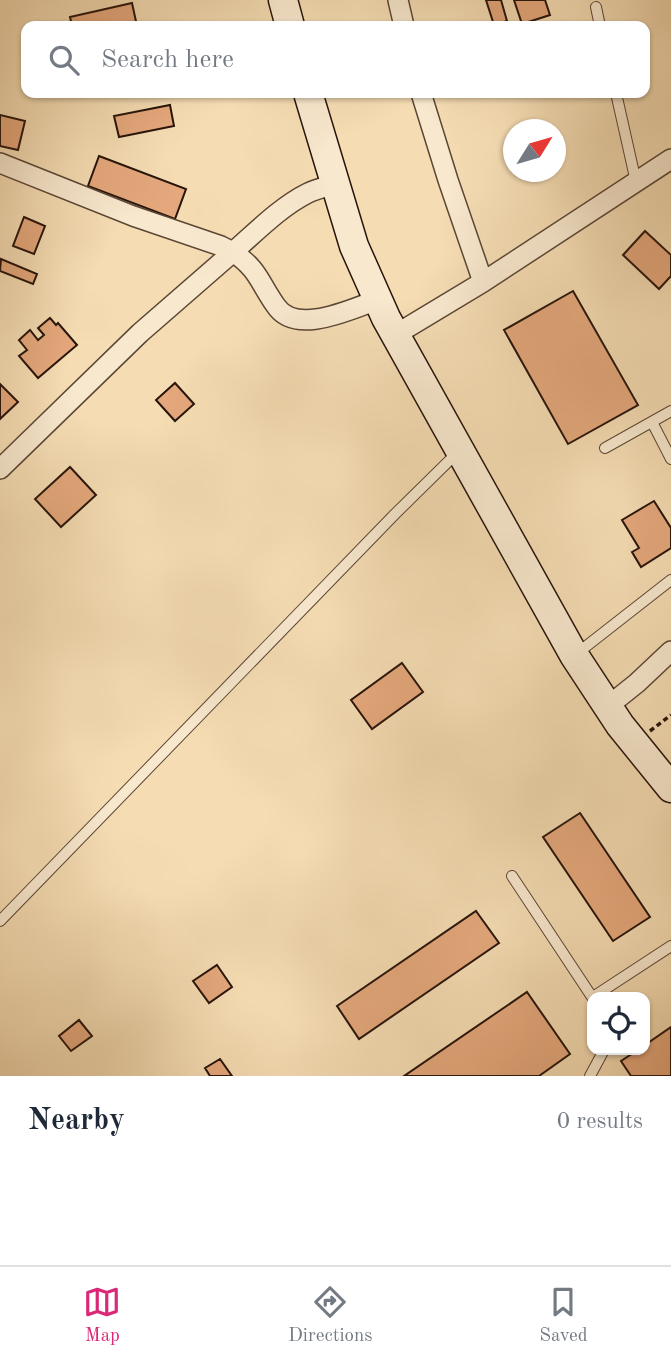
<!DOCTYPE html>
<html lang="en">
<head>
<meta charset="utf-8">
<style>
	:root { --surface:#fff; --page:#f2f2f3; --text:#1f2937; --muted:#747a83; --line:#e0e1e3; --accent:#db2777 }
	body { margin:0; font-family:"Old Standard TT",serif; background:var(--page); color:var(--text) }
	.controls { position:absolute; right:21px; bottom:21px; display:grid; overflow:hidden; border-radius:14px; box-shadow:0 2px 5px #0004 }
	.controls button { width:63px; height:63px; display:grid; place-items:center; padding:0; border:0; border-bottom:2px solid var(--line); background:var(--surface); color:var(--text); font:35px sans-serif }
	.compass { position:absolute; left:503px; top:119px; width:63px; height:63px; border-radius:50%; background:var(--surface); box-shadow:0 2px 5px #0004; rotate:53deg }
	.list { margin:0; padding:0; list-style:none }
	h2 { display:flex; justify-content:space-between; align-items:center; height:91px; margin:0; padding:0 28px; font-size:30px }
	h2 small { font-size:23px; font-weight:400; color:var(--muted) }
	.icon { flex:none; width:38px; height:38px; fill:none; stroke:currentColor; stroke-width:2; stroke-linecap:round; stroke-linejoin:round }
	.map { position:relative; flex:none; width:671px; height:1076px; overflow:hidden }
	.search { position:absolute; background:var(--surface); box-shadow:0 2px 5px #0004; left:21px; right:21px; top:21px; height:77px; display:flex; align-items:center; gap:18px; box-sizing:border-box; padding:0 24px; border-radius:14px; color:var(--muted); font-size:26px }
	.sheet { height:189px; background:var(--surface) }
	nav { display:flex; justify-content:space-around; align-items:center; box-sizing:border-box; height:98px; border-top:2px solid var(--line); background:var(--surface); font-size:19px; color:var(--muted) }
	nav a { display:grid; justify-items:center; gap:4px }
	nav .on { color:var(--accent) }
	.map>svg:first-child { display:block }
</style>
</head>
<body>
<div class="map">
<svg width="671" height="1076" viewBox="0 0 671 1076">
	<rect width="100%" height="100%" fill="#f5dcb3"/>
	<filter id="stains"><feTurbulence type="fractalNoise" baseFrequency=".00286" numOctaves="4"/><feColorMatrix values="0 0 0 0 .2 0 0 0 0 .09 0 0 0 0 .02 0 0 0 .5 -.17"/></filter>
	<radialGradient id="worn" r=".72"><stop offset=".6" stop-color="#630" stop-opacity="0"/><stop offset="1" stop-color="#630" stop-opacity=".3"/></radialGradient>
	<path fill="#e4a87c" stroke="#27140b" stroke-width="2" d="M486,0H501L507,21L494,25Z
		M514,0H545L550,15L522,24Z
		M132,3L137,26H72L70,17Z
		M170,105L174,126L119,137L114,116Z
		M0,115L25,121L18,150L0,146Z
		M99,156L186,189L175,219L88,186Z
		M24,217L45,226L34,254L13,246Z
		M645,231L671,255V276L659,289L623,255Z
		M1,259L37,274L33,284L0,271Z
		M573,291L638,405L568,444L504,330Z
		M50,318L56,325L58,323L77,345L38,378L19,356L27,350L19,340L30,330L38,340L44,335L38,328Z
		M175,383L194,404L175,421L156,400Z
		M0,384L18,402L0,419Z
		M70,467L96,495L61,527L35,499Z
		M654,501L671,528V548L641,567L632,552L639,548L622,520Z
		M402,663L423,692L372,729L351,700Z
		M580,813L650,917L613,941L543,837Z
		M476,911L499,943L359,1039L337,1006Z
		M217,965L232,987L209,1003L193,981Z
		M527,992L570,1054L539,1076H404Z
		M79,1020L92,1036L71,1051L59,1036Z
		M671,1027V1076H631L621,1061L638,1050H645V1045Z
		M220,1059L232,1076H210L205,1068Z"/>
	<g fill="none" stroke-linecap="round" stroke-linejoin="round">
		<g stroke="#5a4635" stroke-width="12">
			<path id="service" d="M596,7L600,26
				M616,93L636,182
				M652,422L671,459
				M605,448L671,411
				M575,655L671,580
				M512,876L592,997
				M0,921L395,514L458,452
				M593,997L671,946
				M590,1076L604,1050"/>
		</g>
		<g stroke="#5a4635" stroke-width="22">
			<path id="minor" d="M398,0L404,26
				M421,93L448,180L483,282
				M0,163L133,216L221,246L233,252C256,232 280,207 308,193C316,189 325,187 334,184
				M395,335L483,282L671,159
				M0,469L140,333L233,252C259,270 259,282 276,306C296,336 351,309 377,300
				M607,707L637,683L671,651"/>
		</g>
		<g stroke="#27140b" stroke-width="31">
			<path id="secondary" d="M283,0L290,26
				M308,93L354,246L386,318L574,655L620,725L671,788"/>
		</g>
		<path stroke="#27140b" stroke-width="3.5" stroke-dasharray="5 3.5" stroke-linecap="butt" d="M650,731L671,715"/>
		<use href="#service" stroke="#f8e8ce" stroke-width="10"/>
		<use href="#minor" stroke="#f8e8ce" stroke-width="19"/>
		<use href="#secondary" stroke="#f8e8ce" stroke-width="28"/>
	</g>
	<rect width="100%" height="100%" filter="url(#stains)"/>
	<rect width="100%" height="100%" fill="url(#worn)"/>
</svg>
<div class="controls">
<button><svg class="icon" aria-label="locate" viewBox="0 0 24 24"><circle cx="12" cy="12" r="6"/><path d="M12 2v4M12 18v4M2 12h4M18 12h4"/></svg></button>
</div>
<svg class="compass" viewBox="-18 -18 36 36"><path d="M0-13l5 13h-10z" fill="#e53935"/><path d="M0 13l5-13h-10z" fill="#747a83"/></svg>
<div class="search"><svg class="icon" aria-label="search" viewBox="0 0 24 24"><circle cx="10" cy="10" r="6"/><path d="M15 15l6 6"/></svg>Search here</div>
</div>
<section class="sheet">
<h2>Nearby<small>0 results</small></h2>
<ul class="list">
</ul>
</section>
<nav>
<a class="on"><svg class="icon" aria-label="map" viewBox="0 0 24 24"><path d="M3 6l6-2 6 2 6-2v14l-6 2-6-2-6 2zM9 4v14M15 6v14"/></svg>Map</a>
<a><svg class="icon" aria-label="directions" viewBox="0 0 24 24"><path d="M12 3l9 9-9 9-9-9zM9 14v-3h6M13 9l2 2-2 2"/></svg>Directions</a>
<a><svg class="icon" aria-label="saved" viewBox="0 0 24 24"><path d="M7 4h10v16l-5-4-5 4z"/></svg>Saved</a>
</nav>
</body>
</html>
